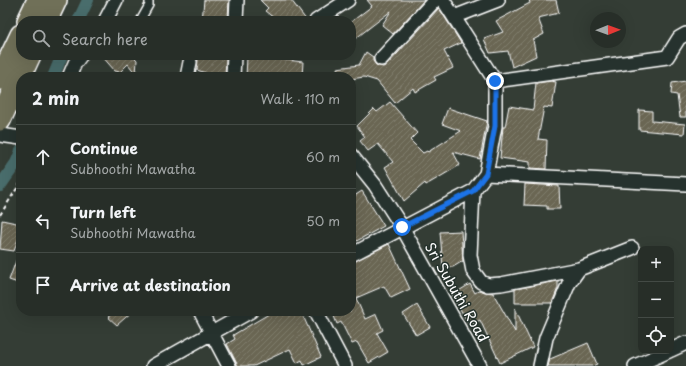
<!DOCTYPE html>
<html lang="en">
<head>
<meta charset="utf-8">
<style>
	:root { --surface:#272e28; --page:#2f3630; --text:#f1f3f6; --muted:#a4a8a8; --line:#434a45 }
	body { margin:0; font-family:"Playpen Sans",sans-serif; background:var(--page); color:var(--text) }
	.controls { position:absolute; right:12px; bottom:12px; display:grid; overflow:hidden; border-radius:8px; box-shadow:0 4px 16px #0002 }
	.controls button { width:36px; height:36px; display:grid; place-items:center; padding:0; border:0; border-bottom:1px solid var(--line); background:var(--surface); color:var(--text); font:20px sans-serif }
	.compass { position:absolute; left:590px; top:12px; width:36px; height:36px; border-radius:50%; background:var(--surface); box-shadow:0 4px 16px #0002; rotate:89deg }
	.stop { position:absolute; width:12px; height:12px; margin:-9px; border:3px solid #1a73e8; border-radius:50%; background:#fff }
	.stop.end { background:#1a73e8; border-color:#fff; box-shadow:0 1px 4px #0008 }
	.list { margin:0; padding:0; list-style:none }
	h2 { display:flex; justify-content:space-between; align-items:center; height:52px; margin:0; padding:0 16px; font-size:17px }
	h2 small { font-size:13px; font-weight:400; color:var(--muted) }
	.list li { display:grid; grid-template-columns:26px 1fr auto; gap:12px; align-items:center; box-sizing:border-box; height:64px; padding:0 16px; border-top:1px solid var(--line) }
	.list b { display:block; font-size:15px; white-space:nowrap }
	.list p { margin:0; font-size:13px; white-space:nowrap; color:var(--muted) }
	.list em { font-size:13px; font-style:normal; color:var(--muted) }
	.icon { flex:none; width:22px; height:22px; fill:none; stroke:currentColor; stroke-width:2; stroke-linecap:round; stroke-linejoin:round }
	.map { position:relative; flex:none; width:686px; height:366px; overflow:hidden }
	.search { position:absolute; background:var(--surface); box-shadow:0 4px 16px #0002; left:16px; top:16px; width:340px; height:44px; display:flex; align-items:center; gap:10px; box-sizing:border-box; padding:0 14px; border-radius:16px; color:var(--muted); font-size:15px }
	.panel { position:absolute; background:var(--surface); box-shadow:0 4px 16px #0002; left:16px; top:72px; width:340px; height:244px; border-radius:16px }
	.map>svg:first-child { display:block }
</style>
</head>
<body>
<div class="map">
<svg width="686" height="366" viewBox="0 0 686 366">
	<defs>
		<pattern id="building-hatch" width="6" height="6" patternUnits="userSpaceOnUse"><rect width="6" height="6" fill="#6a6653"/><path d="M-1 1l2-2M0 6l6-6M5 7l2-2" fill="none" stroke="#807d6d"/></pattern>
	</defs>
	<rect width="100%" height="100%" fill="#343d35"/>
	<filter id="ink" filterUnits="userSpaceOnUse"><feTurbulence type="fractalNoise" baseFrequency=".025" numOctaves="2"/><feDisplacementMap in="SourceGraphic" scale="8" xChannelSelector="R" yChannelSelector="G"/><feConvolveMatrix kernelMatrix="1 2 1 2 8 2 1 2 1" color-interpolation-filters="sRGB"/></filter>
	<g filter="url(#ink)">
		<g fill="none" stroke-linecap="round" stroke-linejoin="round">
			<path stroke="#496d6c" stroke-width="12" d="M78,21L88,0
				M53,77L62,55
				M0,186L16,163L21,151"/>
		</g>
		<path fill="url(#building-hatch)" stroke="#fff" d="M204,0H229L228,21H202Z
			M260,0H291L307,21H278L265,11L268,8Z
			M367,0H424L393,34L382,25L391,11L351,42V22L372,6Z
			M529,0H556L559,13L538,18L544,34L533,40L536,56L512,67L508,51L490,53L484,39L503,32L496,21L530,3Z
			M439,8L461,43L444,51L453,68L434,77L436,80L415,92L413,88L395,103L377,81L364,77L351,79V77H339L337,68L359,65L366,52L373,57V61L376,65L383,67L387,65Z
			M101,55H138L135,58L137,60L136,74L128,64L120,72L115,71Z
			M193,55H219L226,58L225,77H217L197,70L198,60Z
			M247,57L269,58L303,62L302,77H246Z
			M551,81L556,82L552,108L544,107L538,139L547,140L546,169L530,168V162L500,158L503,127H505L509,106L533,110L536,83Z
			M686,81V117H680L677,95L671,94L672,83Z
			M390,102L417,133L410,140L423,153L427,151L428,152L461,131L442,124L448,108L487,121L480,159L453,152L460,165L426,185L425,183L404,201L385,167L393,162L378,144L368,151L360,141L365,137L357,126L374,109L377,112Z
			M639,110L652,111V121L685,124L684,134L639,130Z
			M525,184L559,186L560,209H547V206L524,205Z
			M362,191L384,226L351,244V198Z
			M2,220L21,224V231L14,251L0,249Z
			M461,231L463,261L453,267H443L440,232Z
			M389,244L410,289L391,298L384,286L356,298L365,319L376,314L383,330L377,333L388,352L369,363L357,342L352,344L341,322L337,324L332,311H351V263Z
			M20,250H21V284L9,280Z
			M558,281V288L552,303H515V289Z
			M470,284L475,293L480,290L485,292L493,293L515,332V308L533,347L500,363L480,320L470,326L452,295Z
			M417,305L430,327L416,335L403,314Z
			M115,311H133L117,325L108,317Z
			M274,311H301L321,357L304,365L302,360L297,363L290,349L254,366H238L227,344L235,339L233,335Z
			M588,343L597,364L592,366H548L550,359Z"/>
		<g fill="none" stroke-linecap="round" stroke-linejoin="round">
			<g stroke="#fff" stroke-width="10">
				<path id="service" d="M140,21L149,5V0"/>
			</g>
			<g stroke="#fff" stroke-width="16">
				<path id="minor" d="M454,17L498,0
					M105,21L116,0
					M236,21L237,0
					M316,21L348,0
					M381,59L435,0
					M69,77L75,63L81,55
					M187,77L190,62
					M233,77L234,55
					M495,81L667,57L679,38L686,34
					M0,135L21,138
					M351,155L375,185L402,227L480,366
					M486,174L686,184
					M473,191L470,255L473,271L481,282L488,285L501,284L579,269
					M351,255L473,191L486,174L495,126V81L443,0
					M200,311L229,366
					M316,311L345,366
					M671,350L686,343
					M153,366L251,311
					M540,366L546,338L569,283L579,269L632,248
					M635,366L669,351"/>
			</g>
			<g stroke="#fff" stroke-width="24">
				<path id="primary" d="M28,21L38,0
					M46,21L56,0
					M0,79L21,35
					M0,120L30,55"/>
			</g>
			<path stroke="#fff" stroke-width="2" stroke-dasharray="4 3" stroke-linecap="butt" d="M0,215L21,182"/>
			<use href="#service" stroke="#26332d" stroke-width="7"/>
			<use href="#minor" stroke="#26332d" stroke-width="13"/>
			<use href="#primary" stroke="#706f59" stroke-width="21"/>
		</g>
	</g>
	<g fill="none" stroke-linecap="round" stroke-linejoin="round" filter="url(#ink)">
		<path stroke="#1a73e8" stroke-width="5" d="M402,227L473,191L486,174L495,126V81"/>
	</g>
	<g text-anchor="middle" dominant-baseline="central" stroke-width="3" stroke-linejoin="round" paint-order="stroke">
		<g font-size="14" fill="#fff" stroke="#26332d">
			<text transform="translate(457 292) rotate(60)">Sri Subuthi Road</text>
		</g>
	</g>
</svg>
<div class="controls">
<button>+</button>
<button>−</button>
<button><svg class="icon" aria-label="locate" viewBox="0 0 24 24"><circle cx="12" cy="12" r="6"/><path d="M12 2v4M12 18v4M2 12h4M18 12h4"/></svg></button>
</div>
<svg class="compass" viewBox="-18 -18 36 36"><path d="M0-13l5 13h-10z" fill="#e53935"/><path d="M0 13l5-13h-10z" fill="#a4a8a8"/></svg>
<div class="stop" style="left:402px;top:227px"></div>
<div class="stop end" style="left:495px;top:81px"></div>
<div class="search"><svg class="icon" aria-label="search" viewBox="0 0 24 24"><circle cx="10" cy="10" r="6"/><path d="M15 15l6 6"/></svg>Search here</div>
<section class="panel">
<h2>2 min<small>Walk · 110 m</small></h2>
<ul class="list">
<li><svg class="icon" aria-label="ahead" viewBox="0 0 24 24"><path d="M12 20V5M6 11l6-6 6 6"/></svg><div><b>Continue</b><p>Subhoothi Mawatha</p></div><em>60 m</em></li>
<li><svg class="icon" aria-label="left" viewBox="0 0 24 24"><path d="M17 20v-9H6M10 6l-5 5 5 5"/></svg><div><b>Turn left</b><p>Subhoothi Mawatha</p></div><em>50 m</em></li>
<li><svg class="icon" aria-label="arrive" viewBox="0 0 24 24"><path d="M6 21V4h12l-3 4 3 4H6"/></svg><div><b>Arrive at destination</b></div></li>
</ul>
</section>
</div>
</body>
</html>
